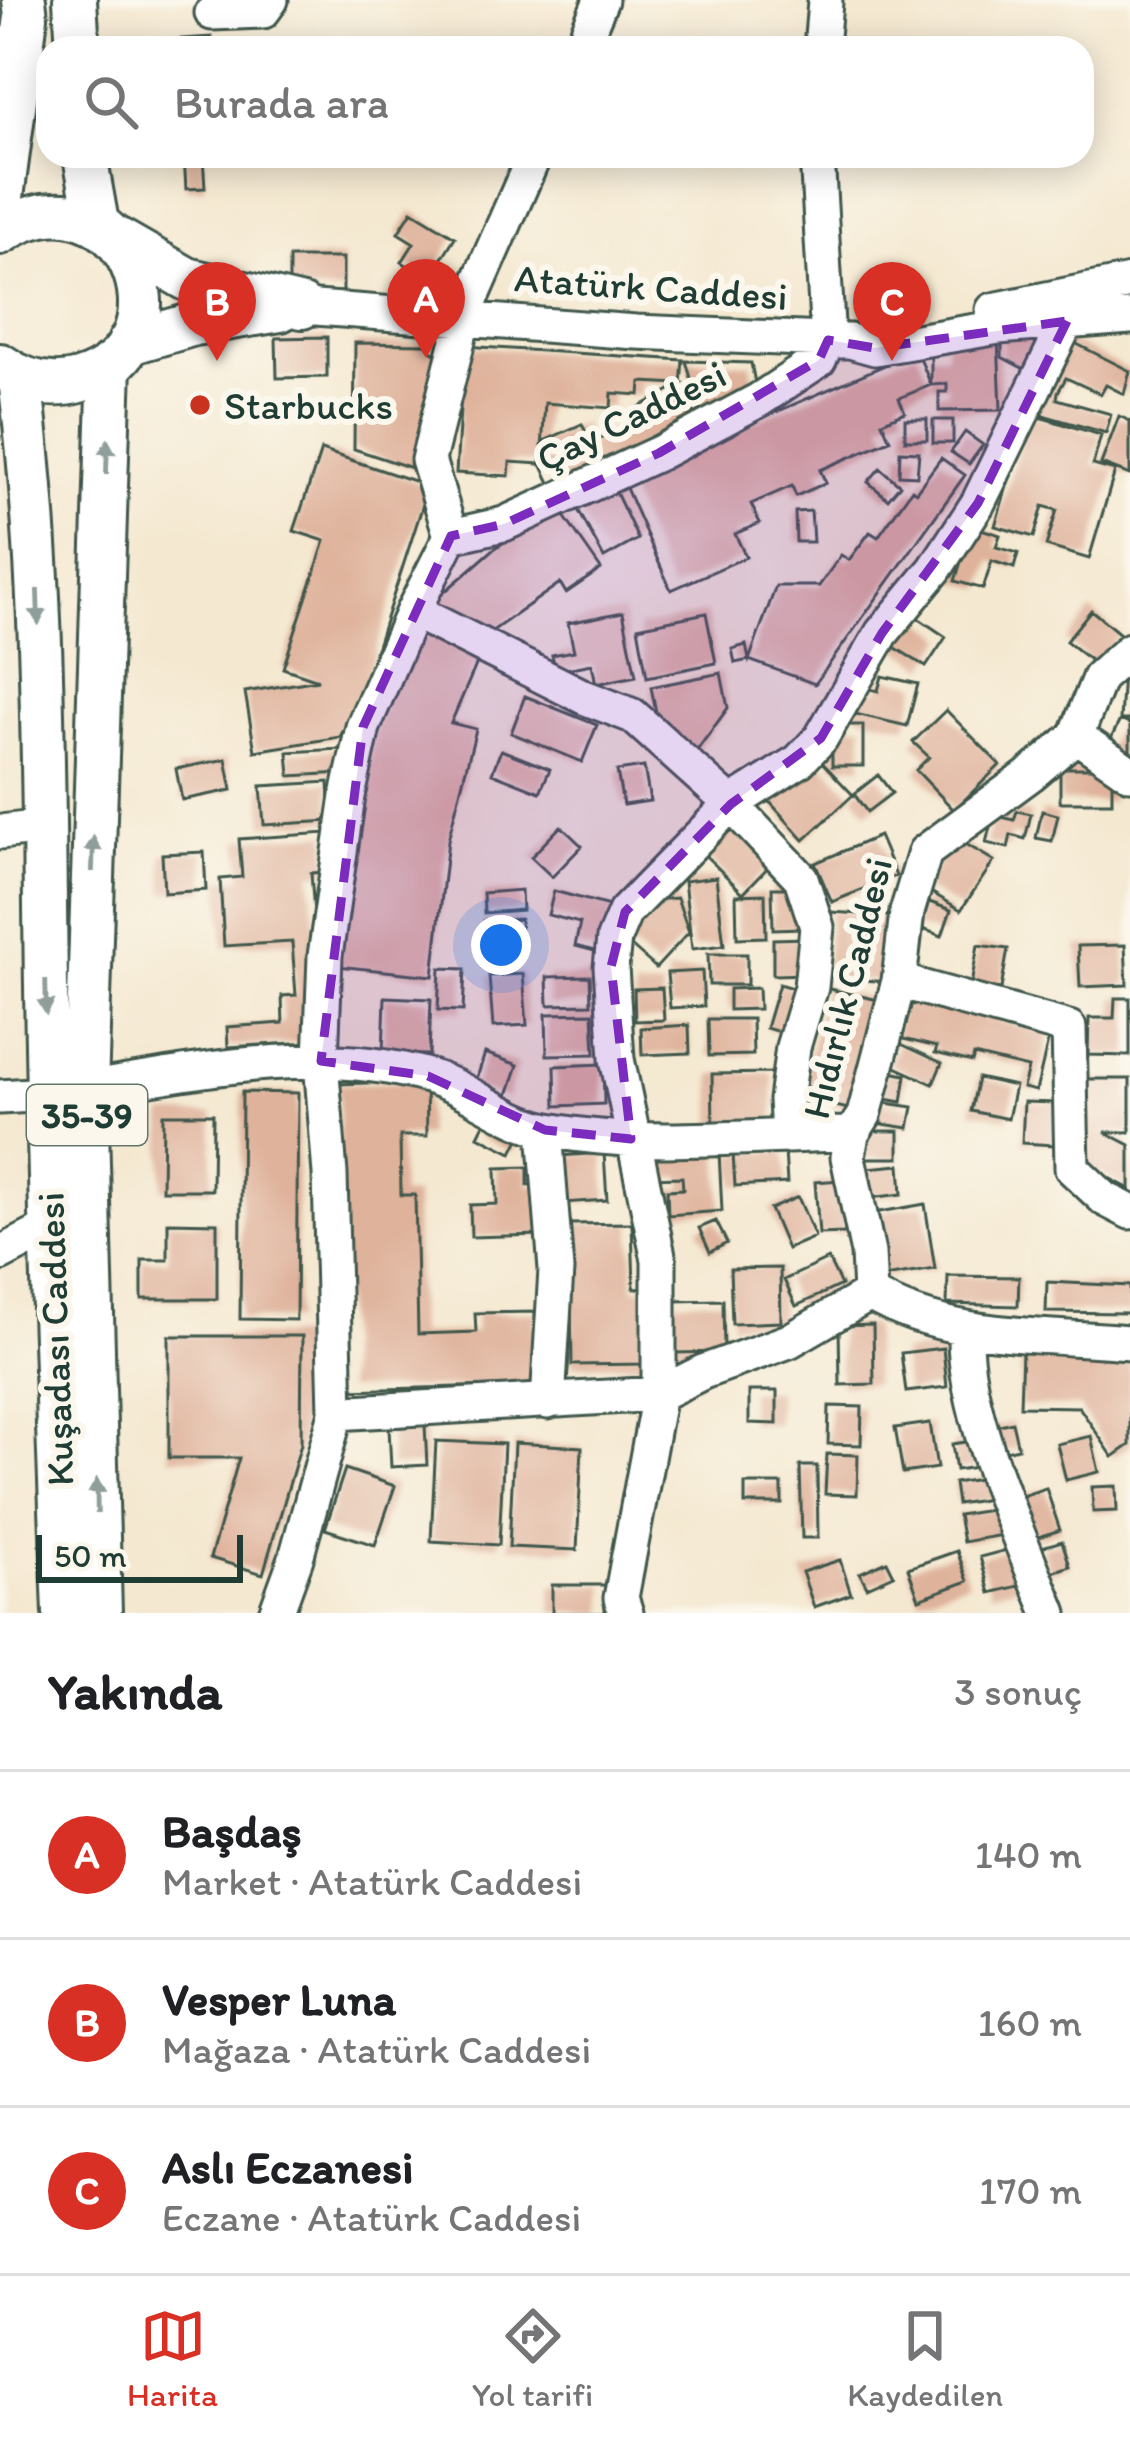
<!DOCTYPE html>
<html lang="tr">
<head>
<meta charset="utf-8">
<style>
	:root { --surface:#fff; --page:#f2f2f2; --text:#202124; --muted:#757577; --line:#e0e0e0; --accent:#d93025 }
	body { margin:0; font-family:Itim,sans-serif; background:var(--page); color:var(--text) }
	.scale { position:absolute; left:36px; bottom:30px; width:207px; box-sizing:border-box; padding-left:12px; border:6px solid #1f3d34; border-top:0; font-size:33px; line-height:42px; white-space:nowrap; color:#1f3d34; -webkit-text-stroke:9px #fbf7ec; paint-order:stroke }
	.you { position:absolute; left:501px; top:945px; width:42px; height:42px; margin:-30px; border:9px solid #fff; border-radius:50%; background:#1a73e8; box-shadow:0 0 0 18px #1a73e833 }
	.badge { display:grid; place-items:center; width:78px; height:78px; border-radius:50%; background:var(--accent); color:#fff; font-size:39px; font-weight:700 }
	.pin { position:absolute; translate:-50% -99px; filter:drop-shadow(0 3px 6px #0008) }
	.pin::after { content:''; position:absolute; top:63px; width:42px; height:36px; background:inherit; clip-path:polygon(0 0,100% 0,50% 100%) }
	.list { margin:0; padding:0; list-style:none }
	h2 { display:flex; justify-content:space-between; align-items:center; height:156px; margin:0; padding:0 48px; font-size:51px }
	h2 small { font-size:39px; font-weight:400; color:var(--muted) }
	.list li { display:grid; grid-template-columns:78px 1fr auto; gap:36px; align-items:center; box-sizing:border-box; height:168px; padding:0 48px; border-top:3px solid var(--line) }
	.list b { display:block; font-size:45px; white-space:nowrap }
	.list p { margin:0; font-size:39px; white-space:nowrap; color:var(--muted) }
	.list em { font-size:39px; font-style:normal; color:var(--muted) }
	.icon { flex:none; width:66px; height:66px; fill:none; stroke:currentColor; stroke-width:2; stroke-linecap:round; stroke-linejoin:round }
	.map { position:relative; flex:none; width:1130px; height:1613px; overflow:hidden }
	.search { position:absolute; background:var(--surface); box-shadow:0 6px 30px #0003; left:36px; right:36px; top:36px; height:132px; display:flex; align-items:center; gap:30px; box-sizing:border-box; padding:0 42px; border-radius:36px; color:var(--muted); font-size:45px }
	.sheet { height:660px; background:var(--surface) }
	nav { display:flex; justify-content:space-around; align-items:center; box-sizing:border-box; height:168px; border-top:3px solid var(--line); background:var(--surface); font-size:33px; color:var(--muted) }
	nav a { display:grid; justify-items:center; gap:6px }
	nav .on { color:var(--accent) }
	.map>svg:first-child { display:block }
</style>
</head>
<body>
<div class="map">
<svg width="1130" height="1613" viewBox="0 0 1130 1613">
	<rect width="100%" height="100%" fill="#fbf7ec"/>
	<filter id="ink" filterUnits="userSpaceOnUse"><feTurbulence type="fractalNoise" baseFrequency=".00833" numOctaves="2"/><feDisplacementMap in="SourceGraphic" scale="24" xChannelSelector="R" yChannelSelector="G"/><feConvolveMatrix kernelMatrix="1 2 1 2 8 2 1 2 1" color-interpolation-filters="sRGB"/></filter>
	<filter id="wash" filterUnits="userSpaceOnUse"><feTurbulence type="fractalNoise" baseFrequency=".004" numOctaves="4" result="noise"/><feDisplacementMap in="SourceGraphic" scale="48" xChannelSelector="R" yChannelSelector="G"/><feGaussianBlur stdDeviation="2.7" result="paint"/><feColorMatrix in="noise" values="0 0 0 0 0 0 0 0 0 0 0 0 0 0 0 0 0 1.4 0 .05"/><feComposite in="paint" operator="in"/></filter>
	<g filter="url(#wash)">
		<rect width="100%" height="100%" fill="#f4e8d0"/>
		<g id="blocks">
			<path fill="#dfb29b" fill-rule="evenodd" d="M211,37V48H152V41Z
				M184,156H203L205,188L186,189Z
				M412,211L455,237L429,279L402,262L414,243L398,233Z
				M289,258H343V292L289,291Z
				M1054,334L1032,373L1002,357V335Z
				M1061,336L1130,371L1124,394L1106,385L1101,394L1066,378L1058,392L1057,399L1111,414L1106,433L1032,412Z
				M327,337V377L277,378L276,338Z
				M998,338L1001,410L939,411V392H947V384L931,385V354H946V342Z
				M355,343L426,344L442,362L421,471L354,449Z
				M464,346L683,360L681,384L700,426L554,491L541,464L510,462L509,476L456,473ZM641,382L681,384L639,407L645,419L591,443L582,424L544,441L552,459L541,464L545,403L611,408L612,393L640,395Z
				M917,351L931,385L899,398L905,412L882,422L890,440L820,470L826,483L796,496L792,486L751,504L760,523L735,534L746,557L671,590L622,479Z
				M686,361L751,363L758,398L704,423Z
				M1029,414L1101,435L1093,465L1115,471L1089,559L1046,546L1057,510L1043,506L1034,537L995,526Z
				M1119,416L1130,421V475L1101,464Z
				M905,419H927V440H905Z
				M933,420H953V443H933Z
				M965,432L983,445L969,464L951,452Z
				M321,450L429,486L361,695L340,737L255,751L245,692L318,680L283,668L325,541L294,531Z
				M900,451L919,452L917,476L899,475Z
				M941,458L965,475L815,684L749,660L735,663L732,649L746,645L749,660L776,586H819L841,555L849,560L870,532L878,537L912,489L916,492Z
				M880,468L900,485L888,499L868,482Z
				M611,482L638,539L604,558L574,502Z
				M557,506L601,569L566,593L560,583L481,639L427,607L494,549Z
				M811,511L813,542H796L795,512Z
				M972,526L1000,535L996,547L1018,553L1014,568L992,561L983,589L955,581Z
				M1091,610L1120,634L1096,665L1066,641Z
				M623,612L636,676L596,684L592,664L556,671L552,655L574,651L568,623Z
				M909,612L946,637L926,667L888,643Z
				M706,613L716,663L647,677L638,627Z
				M414,625L482,651L451,723L476,729L448,840L433,976L337,966L374,733Z
				M721,673L728,708L695,753L658,722L651,687Z
				M1123,673L1130,674V720H1120Z
				M882,676L918,684L907,726L855,714L862,687L878,691Z
				M525,696L597,725L582,762L511,733Z
				M946,710L1000,765L954,810L916,770L929,757L913,742Z
				M1120,720L1130,724V760L1106,749Z
				M832,725H863V766H832Z
				M341,749L343,773L290,776L288,752Z
				M501,750L550,769L540,792L492,773Z
				M817,757L853,795L804,840L769,801Z
				M226,759L232,790L182,800L176,769Z
				M644,767L650,801L623,805L617,771Z
				M1060,768H1112V802H1060Z
				M878,775L892,793L867,812L854,794Z
				M329,782L331,821L264,825L261,786Z
				M1017,811L1031,814L1025,839L1011,835L1008,848L986,843L993,815L1014,820Z
				M1042,811L1058,815L1052,841L1036,838Z
				M731,818L774,861L743,893L699,849Z
				M561,826L582,846L552,877L531,857Z
				M327,833L329,872L311,873L316,941L311,1042L228,1047L227,1027L283,1023L282,996L296,995L292,942L224,946L220,879L242,877L239,839Z
				M879,836L896,876L832,902L815,863Z
				M954,837L994,861L961,910L924,888Z
				M204,852L206,890L164,893L162,854Z
				M716,877L724,945L692,949L684,881Z
				M772,888H801L802,928L773,929Z
				M521,890L522,910L484,913L483,893Z
				M554,891L613,907L602,953L575,946L580,923L548,915Z
				M765,894L766,937L737,938L736,895Z
				M677,898L689,932L656,968L621,937L654,900Z
				M924,900L951,910L942,936L914,926Z
				M830,912L893,916L888,982L825,977Z
				M520,919L522,954L486,957L484,921Z
				M807,938L808,974L773,975V939Z
				M978,945L1008,949L1001,989L971,985Z
				M1125,945L1127,985L1080,987L1078,946Z
				M708,954H747V985H709Z
				M440,968L465,969L463,1011L438,1010Z
				M702,971L704,1006L670,1008L667,973Z
				M523,974L527,1025L493,1027L489,976Z
				M590,976L591,1004L548,1005L547,977Z
				M779,984L802,991L789,1035L766,1028Z
				M662,988L664,1020L635,1021L634,989Z
				M758,988L759,1009L729,1010V989Z
				M825,988L887,1002L860,1112L799,1097Z
				M385,997L431,999L429,1055L383,1054Z
				M1115,998H1130V1056L1088,1055L1089,1018H1114Z
				M904,999L1050,1033L1036,1091L1023,1088L1028,1068L974,1055L972,1062L935,1053L937,1047L895,1037Z
				M593,1013L595,1054L547,1055L546,1014Z
				M708,1019H752L753,1055L709,1056Z
				M689,1025L690,1053L642,1055L641,1028Z
				M899,1043L942,1063L933,1084L889,1064Z
				M485,1053L518,1065L507,1098L474,1087Z
				M603,1064L604,1104L556,1106L555,1066Z
				M885,1071L906,1075L902,1102L880,1098Z
				M773,1073L774,1123L713,1124L712,1074Z
				M978,1078L1015,1086L1008,1119L971,1111Z
				M1079,1079H1130V1132H1105L1130,1145V1189L1084,1165Z
				M426,1081L427,1136H400L401,1195H415L418,1334L476,1332L475,1313L535,1312L536,1385L346,1390L338,1084Z
				M242,1092L298,1093L296,1320L240,1319Z
				M880,1102L913,1107L909,1128L876,1123Z
				M1024,1102L1057,1103L1054,1145L1022,1143Z
				M163,1114H213L212,1190H162Z
				M486,1120L520,1137L512,1153L478,1136Z
				M864,1131H899V1158H864Z
				M785,1151L787,1183L735,1186L733,1154Z
				M719,1152L722,1211L668,1215L667,1190L683,1189L682,1177L649,1178L647,1157Z
				M604,1153L607,1200L562,1203L559,1156Z
				M900,1165L902,1194L870,1198L867,1168Z
				M528,1167V1185H541L542,1235L471,1237L470,1205L497,1204L496,1168Z
				M841,1180L845,1233L819,1234L815,1182Z
				M798,1197L815,1237L787,1249L770,1209Z
				M925,1204L935,1269L884,1277L874,1213Z
				M716,1221L727,1243L710,1252L699,1228Z
				M168,1222L217,1223V1299H142V1260H168Z
				M632,1223L634,1289L647,1288L648,1364L572,1365L570,1224Z
				M828,1259L841,1285L796,1306L784,1280Z
				M780,1268L781,1322L732,1324L730,1269Z
				M948,1276L1019,1277L1018,1306L947,1304Z
				M1047,1282L1130,1286V1313L1046,1312Z
				M723,1300L724,1352L674,1353L673,1301Z
				M873,1325L874,1384L840,1385L839,1326Z
				M169,1336H302L301,1444L263,1574L210,1558L239,1458H169Z
				M943,1348L947,1387L906,1392L901,1353Z
				M1022,1351L1130,1354V1445L1113,1457L1079,1407L1020,1406Z
				M749,1391H777V1424L749,1423Z
				M829,1406L862,1407L861,1445L828,1444Z
				M1012,1422L1018,1448L998,1453L991,1427Z
				M930,1423L937,1468L903,1473L895,1428Z
				M425,1425L427,1465L391,1467L389,1428Z
				M1091,1436L1099,1472L1066,1480L1057,1444Z
				M979,1440L983,1466L956,1470L952,1444Z
				M436,1441L504,1444L499,1545L431,1541Z
				M514,1443L582,1447L577,1550L509,1547Z
				M827,1454L858,1455L857,1495L825,1494Z
				M800,1466H817L818,1538H802Z
				M345,1469L395,1486L375,1545L325,1529Z
				M992,1477L996,1498L957,1504L954,1483Z
				M745,1484H782V1504H745Z
				M1116,1486L1117,1511L1093,1512L1092,1487Z
				M1046,1488L1060,1530L1036,1538L1022,1496Z
				M997,1509L1002,1535L963,1542L958,1515Z
				M1062,1541L1070,1566L1050,1573L1042,1547Z
				M1014,1548L1023,1585L990,1593L980,1557Z
				M957,1551L968,1581L919,1599L908,1568Z
				M840,1560L851,1594L814,1607L802,1572Z
				M887,1561L894,1575L867,1587L860,1573Z
				M552,1585H605V1613H552Z"/>
		</g>
	</g>
	<g filter="url(#ink)">
		<use href="#blocks" fill-opacity="0" stroke="#3f574b" stroke-width="3"/>
		<g fill="none" stroke-linecap="round" stroke-linejoin="round">
			<g stroke="#3f574b" stroke-width="39">
				<path id="minor" d="M212,13L263,11L271,0
					M581,48L601,0
					M821,48L825,2
					M302,307L636,332L850,341L875,348L999,327L1130,317
					M993,310L1130,282
					M451,536L504,524L659,453L759,400L819,360L828,340L817,156
					M413,611L584,697L633,716L731,804L801,878L817,927L811,987L793,1047L786,1100L788,1135
					M1076,736L1130,773
					M0,832L43,827
					M899,981L1069,1028L1072,1168L1105,1199L1130,1212
					M86,1089C197,1071 313,1045 424,1075C467,1086 505,1122 549,1130C648,1149 753,1135 852,1134
					M0,1097L47,1094
					M545,1130L556,1270L548,1402
					M0,1254L50,1228
					M870,1294L868,1253L848,1157L852,1134L864,1115L899,981L907,912L925,852L1031,774L1076,736L1099,678L1130,650
					M870,1294C948,1340 1041,1334 1130,1342
					M965,1330C962,1412 1019,1535 1050,1613
					M336,1413L659,1394L703,1372L789,1341L870,1294
					M276,1613L296,1558L336,1413L330,1174L321,1061L325,956L348,796L363,727L413,611L451,536L428,460L464,316L534,156
					M626,1613L621,1598L659,1394V1260L617,1059L611,967L614,938L625,912L731,804L799,761L821,738L882,633L935,569L978,503L1067,321"/>
			</g>
			<g stroke="#3f574b" stroke-width="48">
				<path id="major" d="M75,0L78,48
					M85,156L97,223
					M0,212L26,17L24,0
					M0,233C122,153 201,345 79,381C51,389 24,382 0,365
					M119,240L187,279L302,307
					M129,343L194,324L280,310
					M20,379C45,580 43,784 46,986C49,1195 57,1404 65,1613
					M100,1613L86,1089L110,365"/>
			</g>
			<use href="#minor" stroke="#fff" stroke-width="33"/>
			<use href="#major" stroke="#fff" stroke-width="42"/>
		</g>
		<defs><path id="oneway-solid" d="M-6-.8H1V-3.2L6.5 0L1 3.2V.8H-6Z" transform="scale(3)"/></defs>
		<g fill="#8f9e9a">
			<use href="#oneway-solid" transform="translate(107 457) rotate(-88)"/>
			<use href="#oneway-solid" transform="translate(38 607) rotate(88)"/>
			<use href="#oneway-solid" transform="translate(93 854) rotate(-88)"/>
			<use href="#oneway-solid" transform="translate(46 997) rotate(89)"/>
			<use href="#oneway-solid" transform="translate(97 1496) rotate(-91)"/>
		</g>
	</g>
	<path fill="#7b2cbf" fill-opacity="0.2" stroke="#7b2cbf" stroke-width="9" stroke-dasharray="24 15" stroke-linejoin="round" d="M1067,321L978,503L882,633L821,738L731,804L625,912L611,967L631,1139L545,1130L428,1076L321,1061L363,727L451,536L504,524L659,453L819,360L828,340L875,348Z"/>
	<circle fill="#c8321e" stroke="#fbf7ec" stroke-width="4.5" cx="200" cy="405" r="12"/>
	<g text-anchor="middle" dominant-baseline="central" stroke-width="12" stroke-linejoin="round" paint-order="stroke">
		<rect fill="#fbf7ec" stroke="#61756b" stroke-width="3" x="27" y="1085" width="120" height="60" rx="9"/>
		<g font-size="36" font-weight="bold" fill="#1f3d34">
			<text x="87" y="1115">35-39</text>
		</g>
		<g font-size="39" fill="#1f3d34" stroke="#fbf7ec">
			<text transform="translate(651 287) rotate(4)">Atatürk Caddesi</text>
			<text transform="translate(631 416) rotate(-26)">Çay Caddesi</text>
			<text transform="translate(847 988) rotate(-76)">Hıdırlık Caddesi</text>
			<text transform="translate(55 1339) rotate(-92)">Kuşadası Caddesi</text>
		</g>
		<g font-size="39" fill="#1f3d34" stroke="#fbf7ec" text-anchor="start">
			<text x="224" y="405">Starbucks</text>
		</g>
	</g>
</svg>
<div class="scale">50 m</div>
<div class="you"></div>
<div class="pin badge" style="left:426px;top:358px">A</div>
<div class="pin badge" style="left:217px;top:361px">B</div>
<div class="pin badge" style="left:892px;top:361px">C</div>
<div class="search"><svg class="icon" aria-label="search" viewBox="0 0 24 24"><circle cx="10" cy="10" r="6"/><path d="M15 15l6 6"/></svg>Burada ara</div>
</div>
<section class="sheet">
<h2>Yakında<small>3 sonuç</small></h2>
<ul class="list">
<li><span class="badge">A</span><div><b>Başdaş</b><p>Market · Atatürk Caddesi</p></div><em>140 m</em></li>
<li><span class="badge">B</span><div><b>Vesper Luna</b><p>Mağaza · Atatürk Caddesi</p></div><em>160 m</em></li>
<li><span class="badge">C</span><div><b>Aslı Eczanesi</b><p>Eczane · Atatürk Caddesi</p></div><em>170 m</em></li>
</ul>
</section>
<nav>
<a class="on"><svg class="icon" aria-label="map" viewBox="0 0 24 24"><path d="M3 6l6-2 6 2 6-2v14l-6 2-6-2-6 2zM9 4v14M15 6v14"/></svg>Harita</a>
<a><svg class="icon" aria-label="directions" viewBox="0 0 24 24"><path d="M12 3l9 9-9 9-9-9zM9 14v-3h6M13 9l2 2-2 2"/></svg>Yol tarifi</a>
<a><svg class="icon" aria-label="saved" viewBox="0 0 24 24"><path d="M7 4h10v16l-5-4-5 4z"/></svg>Kaydedilen</a>
</nav>
</body>
</html>
